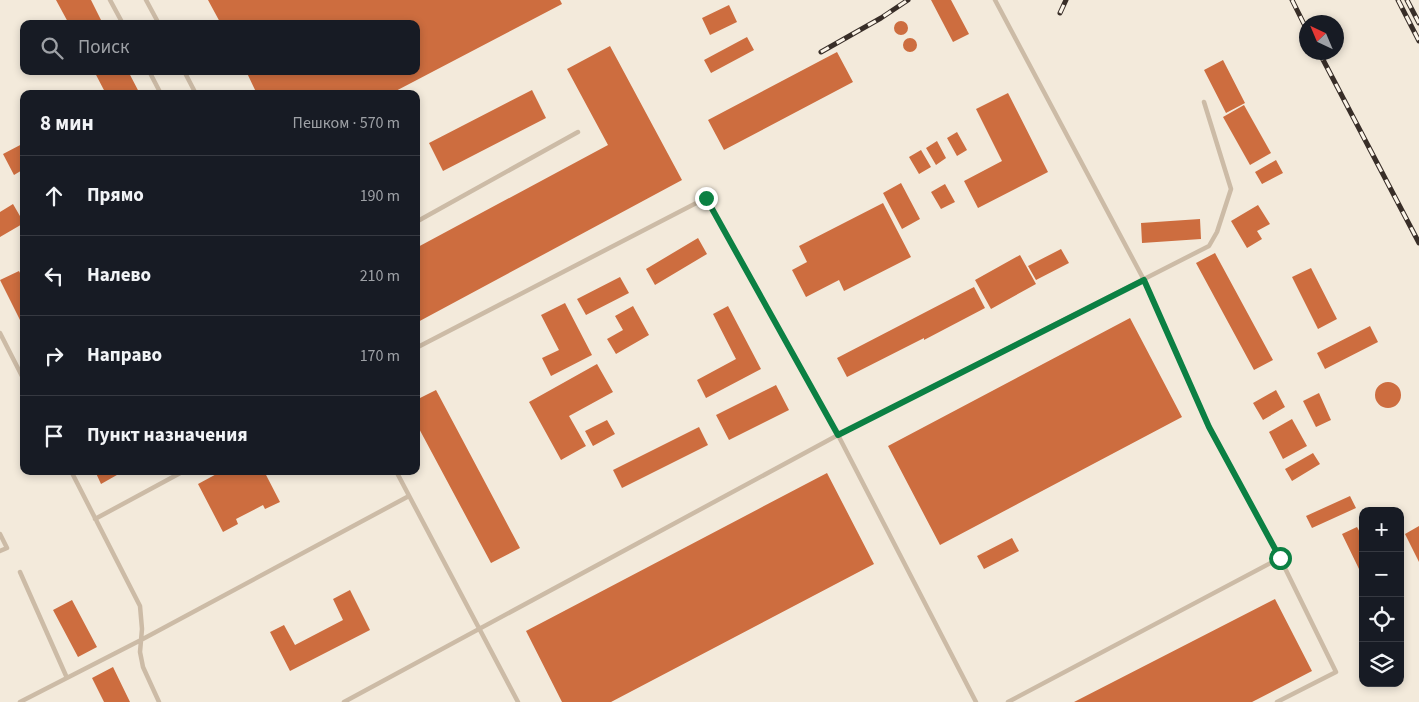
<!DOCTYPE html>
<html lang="ru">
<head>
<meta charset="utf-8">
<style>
	:root { --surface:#171b24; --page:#20242c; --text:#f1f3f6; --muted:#9ea1a6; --line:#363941 }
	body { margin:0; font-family:"Source Sans 3",sans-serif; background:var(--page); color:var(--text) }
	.controls { position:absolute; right:15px; bottom:15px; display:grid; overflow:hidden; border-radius:10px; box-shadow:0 2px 8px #0003 }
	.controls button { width:45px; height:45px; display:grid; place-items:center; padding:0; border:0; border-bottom:1px solid var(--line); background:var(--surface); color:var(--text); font:25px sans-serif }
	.compass { position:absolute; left:1299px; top:15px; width:45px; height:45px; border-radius:50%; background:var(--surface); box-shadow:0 2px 8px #0003; rotate:316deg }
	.stop { position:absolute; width:15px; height:15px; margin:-11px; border:4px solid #0b8043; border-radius:50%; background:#fff }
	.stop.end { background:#0b8043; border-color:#fff; box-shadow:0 1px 5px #0008 }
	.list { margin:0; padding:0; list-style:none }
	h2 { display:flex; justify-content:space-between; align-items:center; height:65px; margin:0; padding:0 20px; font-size:21px }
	h2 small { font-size:16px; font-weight:400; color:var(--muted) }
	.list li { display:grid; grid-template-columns:32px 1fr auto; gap:15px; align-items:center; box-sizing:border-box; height:80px; padding:0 20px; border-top:1px solid var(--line) }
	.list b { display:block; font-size:19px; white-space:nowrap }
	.list em { font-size:16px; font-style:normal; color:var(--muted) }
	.icon { flex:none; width:28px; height:28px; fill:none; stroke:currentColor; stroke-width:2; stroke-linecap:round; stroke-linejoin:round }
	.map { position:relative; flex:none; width:1419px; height:702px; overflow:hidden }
	.search { position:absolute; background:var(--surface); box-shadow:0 2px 8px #0003; left:20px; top:20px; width:400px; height:55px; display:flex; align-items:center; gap:12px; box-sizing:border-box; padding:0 18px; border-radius:10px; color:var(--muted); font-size:19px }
	.panel { position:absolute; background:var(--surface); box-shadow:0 2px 8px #0003; left:20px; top:90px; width:400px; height:385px; border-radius:10px }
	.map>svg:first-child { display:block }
</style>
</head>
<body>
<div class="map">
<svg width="1419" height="702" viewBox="0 0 1419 702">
	<rect width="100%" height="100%" fill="#f3eadb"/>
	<path fill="#cd6d3f" d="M56,0H91L103,24H69Z
		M208,0H560L562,4L390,94H257L246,71H416V24H221Z
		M931,0H951L969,34L953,42Z
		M729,5L737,22L710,35L702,18Z
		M894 28a7 7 0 1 1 14 0a7 7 0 1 1-14 0Z
		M747,37L754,50L711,73L704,60Z
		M903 45a7 7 0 1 1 14 0a7 7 0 1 1-14 0Z
		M610,46L682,180L416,323V248L608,145L567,69Z
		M837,52L853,82L724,150L708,120Z
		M1223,60L1245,103L1226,113L1204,70Z
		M94,71H128L140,94H106Z
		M532,90L546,118L443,171L429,143Z
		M1008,93L1048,172L978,208L964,181L1002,161L976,109Z
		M1244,105L1271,153L1250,165L1223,117Z
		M957,132L967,150L957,156L947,138Z
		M937,141L946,158L936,165L926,148Z
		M24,143V169L14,175L3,154Z
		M921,150L931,167L919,174L909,157Z
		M1276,160L1283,173L1262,184L1255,172Z
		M901,183L920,219L902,229L883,193Z
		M945,184L955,202L941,209L931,192Z
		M883,203L911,257L844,291L839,280L806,297L792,270L807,262L799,246Z
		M13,204L24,223L0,237V212Z
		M1258,205L1270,224L1257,231L1262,239L1247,248L1231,221Z
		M1200,219L1201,239L1142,243L1141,223Z
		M698,238L707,254L655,285L646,269Z
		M1061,249L1069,263L1036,280L1028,266Z
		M1215,253L1273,360L1254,370L1196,263Z
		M1020,255L1036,284L991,309L975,280Z
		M1311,268L1337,319L1318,329L1292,277Z
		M19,271L24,281V328L0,280Z
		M620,277L629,293L586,315L577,299Z
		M974,287L985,308L924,340V338L847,377L837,358Z
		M565,303L592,355L551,376L542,358L559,350L541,315Z
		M633,306L649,335L616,354L607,339L623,330L615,316Z
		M728,306L761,369L706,398L697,380L736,359L713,314Z
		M1130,318L1182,417L940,545L888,446Z
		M1370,326L1378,342L1325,369L1317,353Z
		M597,364L613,392L569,416L586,446L561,460L529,402Z
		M1375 395a13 13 0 1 1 26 0a13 13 0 1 1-26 0Z
		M776,385L789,410L729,440L716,415Z
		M436,390L520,548L491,563L416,423V400Z
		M1276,390L1285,407L1263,420L1253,403Z
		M1319,393L1331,420L1316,427L1303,401Z
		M1292,419L1307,446L1283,459L1269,432Z
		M607,420L615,434L593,446L585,431Z
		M699,427L708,445L622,488L613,470Z
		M1313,453L1320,464L1292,481L1285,469Z
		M95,471H124L101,484Z
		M222,471H264L280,502L265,509L263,505L236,519L238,524L223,532L198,484Z
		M827,473L874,564L611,702H562L526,631Z
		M1350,496L1356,508L1312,528L1306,516Z
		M1419,526V562L1405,534Z
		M1357,527L1363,538V568L1359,569L1342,534Z
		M1012,538L1019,551L984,569L977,556Z
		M350,590L370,630L290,671L270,632L284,625L295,645L343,620L333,599Z
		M1275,599L1312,671L1252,702H1074Z
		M72,600L97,647L78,657L53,610Z
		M113,667L130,702H104L92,678Z"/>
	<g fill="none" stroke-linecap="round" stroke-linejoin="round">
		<path stroke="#ccbba6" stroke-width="4.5" d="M110,0L123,24
			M146,0L159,24
			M995,0L1144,280L1209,427L1280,558L1336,672L1277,702
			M149,71L161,94
			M184,71L196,94
			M416,222L578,132
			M0,333L24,380
			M416,348L706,198L838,435L976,702
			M71,471L140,606L142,629L140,652L143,667L159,702
			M396,471L518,702
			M95,519L184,471
			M0,534L7,548L0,551
			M20,572L67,678
			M20,702L141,640L409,496
			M344,702L838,435L1209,246L1217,232L1231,189L1204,102
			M1008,702L1280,558"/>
		<g stroke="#382e28" stroke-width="5">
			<path id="rail" d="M1292,0L1306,28
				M1398,0L1419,41
				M1407,0L1419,23
				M1060,13L1066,0
				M821,52L881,18L908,0
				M1319,52L1419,243"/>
		</g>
		<use href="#rail" stroke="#fbf4e8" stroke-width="3" stroke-dasharray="9" stroke-linecap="butt"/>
	</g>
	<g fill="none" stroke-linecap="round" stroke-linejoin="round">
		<path stroke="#0b8043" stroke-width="6" d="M706,198L838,435L1144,280L1209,427L1280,558"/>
	</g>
</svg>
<div class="controls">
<button>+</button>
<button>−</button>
<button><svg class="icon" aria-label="locate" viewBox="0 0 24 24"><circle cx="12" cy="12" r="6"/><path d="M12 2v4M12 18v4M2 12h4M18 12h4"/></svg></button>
<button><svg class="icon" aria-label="layers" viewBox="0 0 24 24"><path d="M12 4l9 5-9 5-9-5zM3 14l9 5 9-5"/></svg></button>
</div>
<svg class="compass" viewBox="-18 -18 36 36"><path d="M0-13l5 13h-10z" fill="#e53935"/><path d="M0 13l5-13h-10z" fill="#9ea1a6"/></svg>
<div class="stop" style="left:1280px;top:558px"></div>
<div class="stop end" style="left:706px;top:198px"></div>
<div class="search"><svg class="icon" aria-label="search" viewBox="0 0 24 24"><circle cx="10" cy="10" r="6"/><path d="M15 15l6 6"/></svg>Поиск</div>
<section class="panel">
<h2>8 мин<small>Пешком · 570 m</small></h2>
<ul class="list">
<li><svg class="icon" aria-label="ahead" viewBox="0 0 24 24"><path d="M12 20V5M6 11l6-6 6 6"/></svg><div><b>Прямо</b></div><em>190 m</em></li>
<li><svg class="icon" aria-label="left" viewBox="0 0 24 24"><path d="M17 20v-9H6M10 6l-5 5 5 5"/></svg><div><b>Налево</b></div><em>210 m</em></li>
<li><svg class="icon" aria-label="right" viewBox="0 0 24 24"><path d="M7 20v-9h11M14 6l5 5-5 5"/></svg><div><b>Направо</b></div><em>170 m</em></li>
<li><svg class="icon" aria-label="arrive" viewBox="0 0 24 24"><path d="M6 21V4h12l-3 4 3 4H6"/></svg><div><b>Пункт назначения</b></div></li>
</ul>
</section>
</div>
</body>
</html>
